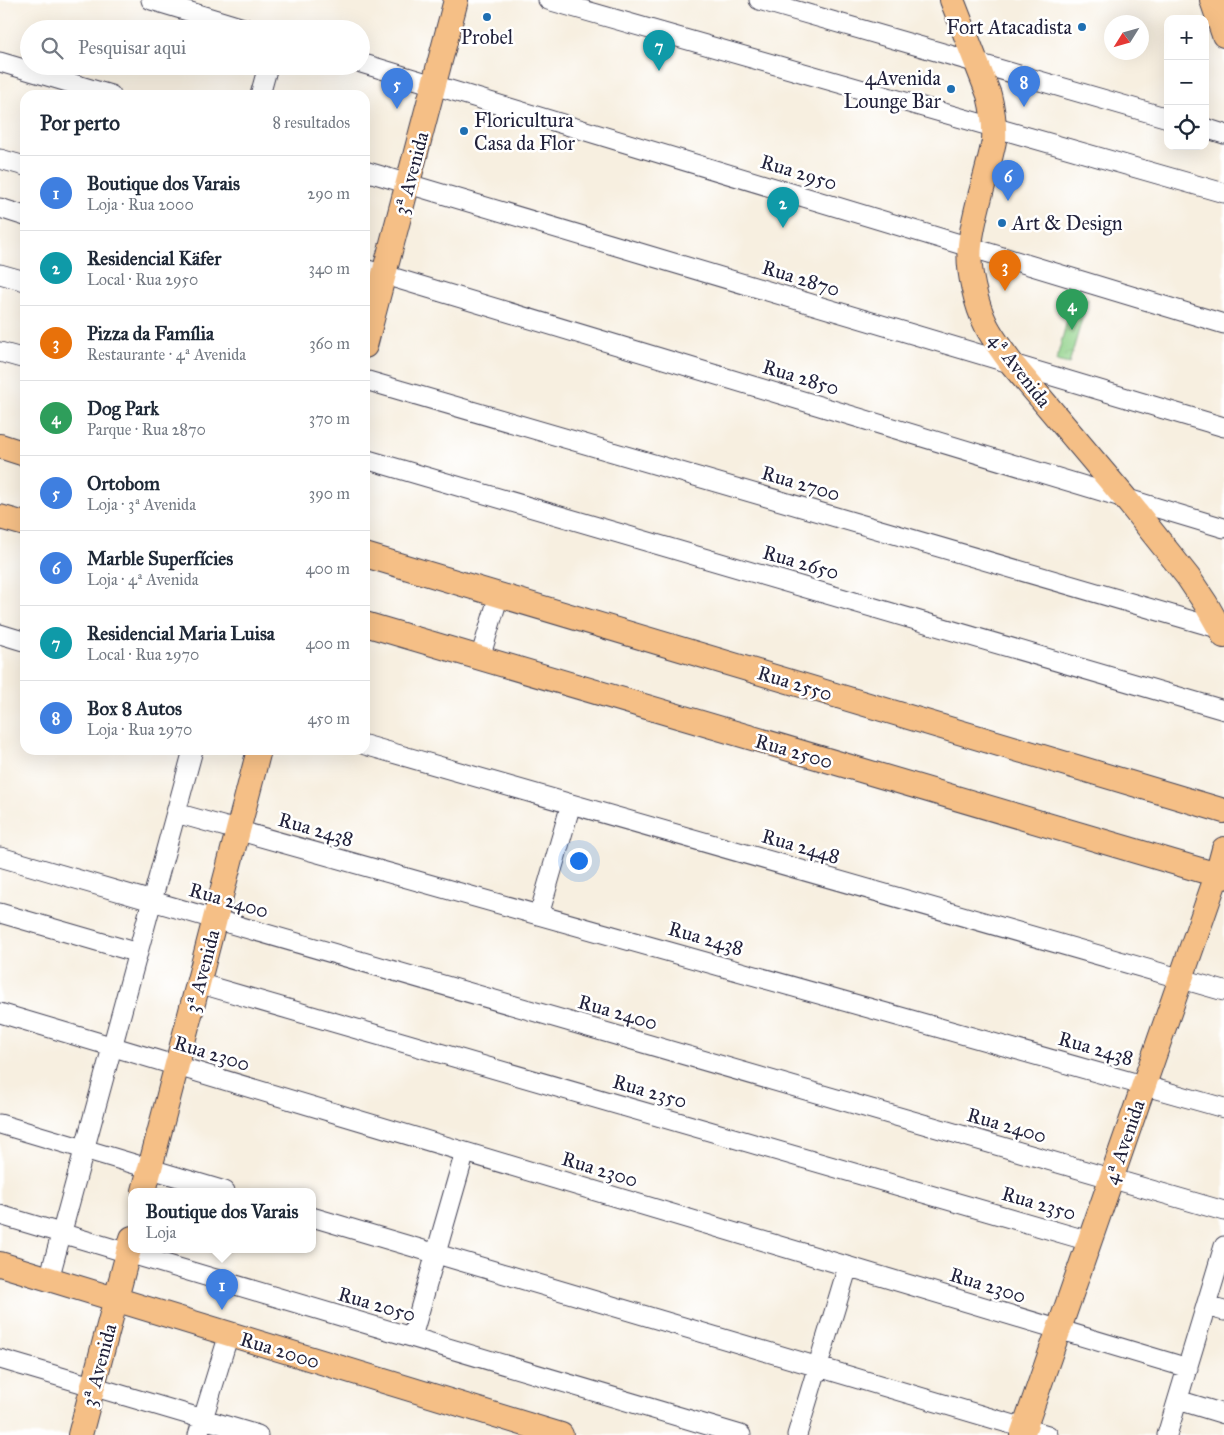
<!DOCTYPE html>
<html lang="pt">
<head>
<meta charset="utf-8">
<style>
	:root { --surface:#fff; --page:#f2f2f3; --text:#1f2937; --muted:#747a83; --line:#e0e1e3; --accent:#1f6fb2 }
	body { margin:0; font-family:"IM FELL Great Primer",serif; background:var(--page); color:var(--text) }
	.controls { position:absolute; right:15px; top:15px; display:grid; overflow:hidden; border-radius:10px; box-shadow:0 5px 20px #0002 }
	.controls button { width:45px; height:45px; display:grid; place-items:center; padding:0; border:0; border-bottom:1px solid var(--line); background:var(--surface); color:var(--text); font:25px sans-serif }
	.compass { position:absolute; left:1104px; top:15px; width:45px; height:45px; border-radius:50%; background:var(--surface); box-shadow:0 5px 20px #0002; rotate:233deg }
	.you { position:absolute; left:578px; top:860px; width:18px; height:18px; margin:-12px; border:4px solid #fff; border-radius:50%; background:#1a73e8; box-shadow:0 0 0 8px #1a73e833 }
	.badge { display:grid; place-items:center; width:32px; height:32px; border-radius:50%; background:var(--accent); color:#fff; font-size:16px; font-weight:700 }
	.pin { position:absolute; translate:-50% -41px; filter:drop-shadow(0 1px 2px #0008) }
	.pin::after { content:''; position:absolute; top:26px; width:18px; height:15px; background:inherit; clip-path:polygon(0 0,100% 0,50% 100%) }
	.popup { position:absolute; left:128px; top:1188px; width:188px; height:65px; box-sizing:border-box; display:grid; place-content:center; border-radius:10px; background:var(--surface); filter:drop-shadow(0 1px 4px #0005); font-size:16px; white-space:nowrap; color:var(--muted) }
	.popup b { font-size:19px; color:var(--text) }
	.popup::after { content:''; position:absolute; left:50%; top:100%; margin-left:-10px; border:10px solid transparent; border-top-color:var(--surface) }
	.list { margin:0; padding:0; list-style:none }
	h2 { display:flex; justify-content:space-between; align-items:center; height:65px; margin:0; padding:0 20px; font-size:21px }
	h2 small { font-size:16px; font-weight:400; color:var(--muted) }
	.list li { display:grid; grid-template-columns:32px 1fr auto; gap:15px; align-items:center; box-sizing:border-box; height:75px; padding:0 20px; border-top:1px solid var(--line) }
	.list b { display:block; font-size:19px; white-space:nowrap }
	.list p { margin:0; font-size:16px; white-space:nowrap; color:var(--muted) }
	.list em { font-size:16px; font-style:normal; color:var(--muted) }
	.icon { flex:none; width:28px; height:28px; fill:none; stroke:currentColor; stroke-width:2; stroke-linecap:round; stroke-linejoin:round }
	.map { position:relative; flex:none; width:1224px; height:1435px; overflow:hidden }
	.search { position:absolute; background:var(--surface); box-shadow:0 5px 20px #0002; left:20px; top:20px; width:350px; height:55px; display:flex; align-items:center; gap:12px; box-sizing:border-box; padding:0 18px; border-radius:28px; color:var(--muted); font-size:19px }
	.panel { position:absolute; background:var(--surface); box-shadow:0 5px 20px #0002; left:20px; top:90px; width:350px; height:665px; border-radius:15px }
	.map>svg:first-child { display:block }
</style>
</head>
<body>
<div class="map">
<svg width="1224" height="1435" viewBox="0 0 1224 1435">
	<defs>
		<pattern id="park-crowns" width="20" height="18" patternUnits="userSpaceOnUse" patternTransform="scale(1.25)"><rect width="20" height="18" fill="#91d28a"/><path d="M2 6a3 3 0 1 1 6 0M12 15a3 3 0 1 1 6 0" fill="none" stroke="#7db478"/></pattern>
	</defs>
	<rect width="100%" height="100%" fill="#fff"/>
	<filter id="ink" filterUnits="userSpaceOnUse"><feTurbulence type="fractalNoise" baseFrequency=".02" numOctaves="2"/><feDisplacementMap in="SourceGraphic" scale="10" xChannelSelector="R" yChannelSelector="G"/><feConvolveMatrix kernelMatrix="1 2 1 2 8 2 1 2 1" color-interpolation-filters="sRGB"/></filter>
	<filter id="wash" filterUnits="userSpaceOnUse"><feTurbulence type="fractalNoise" baseFrequency=".0096" numOctaves="4" result="noise"/><feDisplacementMap in="SourceGraphic" scale="20" xChannelSelector="R" yChannelSelector="G"/><feGaussianBlur stdDeviation="1.12" result="paint"/><feColorMatrix in="noise" values="0 0 0 0 0 0 0 0 0 0 0 0 0 0 0 0 0 1.4 0 .05"/><feComposite in="paint" operator="in"/></filter>
	<g filter="url(#wash)">
		<rect width="100%" height="100%" fill="#f7efe0"/>
		<path fill="url(#park-crowns)" stroke="#5a7a62" d="M1074,295L1088,299L1069,364L1056,361Z"/>
	</g>
	<g filter="url(#ink)">
		<g fill="none" stroke-linecap="round" stroke-linejoin="round">
			<g stroke="#424154" stroke-width="21">
				<path id="minor" d="M151,0L247,29
					M548,0L1224,193
					M759,0L1168,118
					M0,62L111,95
					M361,63L1224,324
					M260,95L268,66
					M1205,128L1224,134
					M0,159L25,166
					M365,171L1224,427
					M0,208L25,216
					M365,269L1224,528
					M0,274L25,281
					M0,352L25,359
					M365,380L1224,630
					M365,459L1224,710
					M0,634L23,641
					M480,658L499,595
					M365,745L1224,991
					M176,813L1224,1108
					M0,857L1224,1211
					M0,913L138,953
					M539,915L571,804
					M198,983L1089,1241
					M0,1013L1188,1368
					M0,1124L225,1191
					M0,1215L741,1435
					M312,1217L1048,1435
					M49,1279L193,750
					M1206,1306L1224,1311
					M412,1337L465,1152
					M0,1359L258,1435
					M1178,1400L1224,1414
					M198,1435L229,1334
					M797,1435L848,1266
					M1167,1435L1224,1246"/>
			</g>
			<g stroke="#424154" stroke-width="26">
				<path id="major" d="M952,0L989,95C993,111 995,125 994,141C987,176 974,210 970,245C967,269 976,305 987,327C994,340 1003,352 1012,364L1125,498L1188,577L1206,604L1224,636
					M1212,0L1224,35
					M365,346L456,0
					M0,446L25,454
					M0,517L25,524
					M365,555L1224,811
					M365,624L1224,877
					M144,1191L259,750
					M0,1264L561,1435
					M80,1435L132,1238
					M1022,1435L1217,875L1224,849"/>
			</g>
			<use href="#minor" stroke="#fff" stroke-width="19"/>
			<use href="#major" stroke="#f5bf86" stroke-width="24"/>
		</g>
	</g>
	<g fill="#1f6fb2" stroke="#fff" stroke-width="2">
		<circle cx="487" cy="17" r="5"/>
		<circle cx="1082" cy="27" r="5"/>
		<circle cx="951" cy="89" r="5"/>
		<circle cx="464" cy="131" r="5"/>
		<circle cx="1002" cy="223" r="5"/>
	</g>
	<g text-anchor="middle" dominant-baseline="central" stroke-width="5" stroke-linejoin="round" paint-order="stroke">
		<g font-size="20" fill="#22223b" stroke="#fff" text-anchor="end">
			<text x="1072" y="27">Fort Atacadista</text>
			<text x="487" y="37" text-anchor="middle">Probel</text>
			<text x="941" y="78">4Avenida<tspan x="941" dy="23">Lounge Bar</tspan></text>
			<text x="474" y="120" text-anchor="start">Floricultura<tspan x="474" dy="23">Casa da Flor</tspan></text>
			<text x="1012" y="223" text-anchor="start">Art &amp; Design</text>
		</g>
		<g font-size="20" fill="#22223b" stroke="#fff">
			<text transform="translate(799 172) rotate(17)">Rua 2950</text>
			<text transform="translate(411 173) rotate(-75)">3ª Avenida</text>
			<text transform="translate(801 278) rotate(17)">Rua 2870</text>
			<text transform="translate(1020 370) rotate(52)">4ª Avenida</text>
			<text transform="translate(801 377) rotate(17)">Rua 2850</text>
			<text transform="translate(801 483) rotate(16)">Rua 2700</text>
			<text transform="translate(801 562) rotate(16)">Rua 2650</text>
			<text transform="translate(795 683) rotate(17)">Rua 2550</text>
			<text transform="translate(794 751) rotate(16)">Rua 2500</text>
			<text transform="translate(316 829) rotate(16)">Rua 2438</text>
			<text transform="translate(801 846) rotate(16)">Rua 2448</text>
			<text transform="translate(229 900) rotate(16)">Rua 2400</text>
			<text transform="translate(706 938) rotate(16)">Rua 2438</text>
			<text transform="translate(202 971) rotate(-75)">3ª Avenida</text>
			<text transform="translate(618 1012) rotate(16)">Rua 2400</text>
			<text transform="translate(1096 1048) rotate(16)">Rua 2438</text>
			<text transform="translate(212 1053) rotate(17)">Rua 2300</text>
			<text transform="translate(650 1091) rotate(16)">Rua 2350</text>
			<text transform="translate(1007 1125) rotate(16)">Rua 2400</text>
			<text transform="translate(1124 1142) rotate(-71)">4ª Avenida</text>
			<text transform="translate(600 1169) rotate(17)">Rua 2300</text>
			<text transform="translate(1039 1203) rotate(16)">Rua 2350</text>
			<text transform="translate(988 1285) rotate(17)">Rua 2300</text>
			<text transform="translate(377 1304) rotate(16)">Rua 2050</text>
			<text transform="translate(280 1350) rotate(17)">Rua 2000</text>
			<text transform="translate(99 1365) rotate(-75)">3ª Avenida</text>
		</g>
	</g>
</svg>
<div class="controls">
<button>+</button>
<button>−</button>
<button><svg class="icon" aria-label="locate" viewBox="0 0 24 24"><circle cx="12" cy="12" r="6"/><path d="M12 2v4M12 18v4M2 12h4M18 12h4"/></svg></button>
</div>
<svg class="compass" viewBox="-18 -18 36 36"><path d="M0-13l5 13h-10z" fill="#e53935"/><path d="M0 13l5-13h-10z" fill="#747a83"/></svg>
<div class="you"></div>
<div class="pin badge" style="left:222px;top:1310px;background:#3f7fe0">1</div>
<div class="popup"><b>Boutique dos Varais</b>Loja</div>
<div class="pin badge" style="left:783px;top:228px;background:#0f9aa8">2</div>
<div class="pin badge" style="left:1005px;top:291px;background:#e8710a">3</div>
<div class="pin badge" style="left:1072px;top:330px;background:#2e9e5b">4</div>
<div class="pin badge" style="left:397px;top:109px;background:#3f7fe0">5</div>
<div class="pin badge" style="left:1008px;top:201px;background:#3f7fe0">6</div>
<div class="pin badge" style="left:659px;top:71px;background:#0f9aa8">7</div>
<div class="pin badge" style="left:1024px;top:107px;background:#3f7fe0">8</div>
<div class="search"><svg class="icon" aria-label="search" viewBox="0 0 24 24"><circle cx="10" cy="10" r="6"/><path d="M15 15l6 6"/></svg>Pesquisar aqui</div>
<section class="panel">
<h2>Por perto<small>8 resultados</small></h2>
<ul class="list">
<li><span class="badge" style="background:#3f7fe0">1</span><div><b>Boutique dos Varais</b><p>Loja · Rua 2000</p></div><em>290 m</em></li>
<li><span class="badge" style="background:#0f9aa8">2</span><div><b>Residencial Käfer</b><p>Local · Rua 2950</p></div><em>340 m</em></li>
<li><span class="badge" style="background:#e8710a">3</span><div><b>Pizza da Família</b><p>Restaurante · 4ª Avenida</p></div><em>360 m</em></li>
<li><span class="badge" style="background:#2e9e5b">4</span><div><b>Dog Park</b><p>Parque · Rua 2870</p></div><em>370 m</em></li>
<li><span class="badge" style="background:#3f7fe0">5</span><div><b>Ortobom</b><p>Loja · 3ª Avenida</p></div><em>390 m</em></li>
<li><span class="badge" style="background:#3f7fe0">6</span><div><b>Marble Superfícies</b><p>Loja · 4ª Avenida</p></div><em>400 m</em></li>
<li><span class="badge" style="background:#0f9aa8">7</span><div><b>Residencial Maria Luisa</b><p>Local · Rua 2970</p></div><em>400 m</em></li>
<li><span class="badge" style="background:#3f7fe0">8</span><div><b>Box 8 Autos</b><p>Loja · Rua 2970</p></div><em>450 m</em></li>
</ul>
</section>
</div>
</body>
</html>
